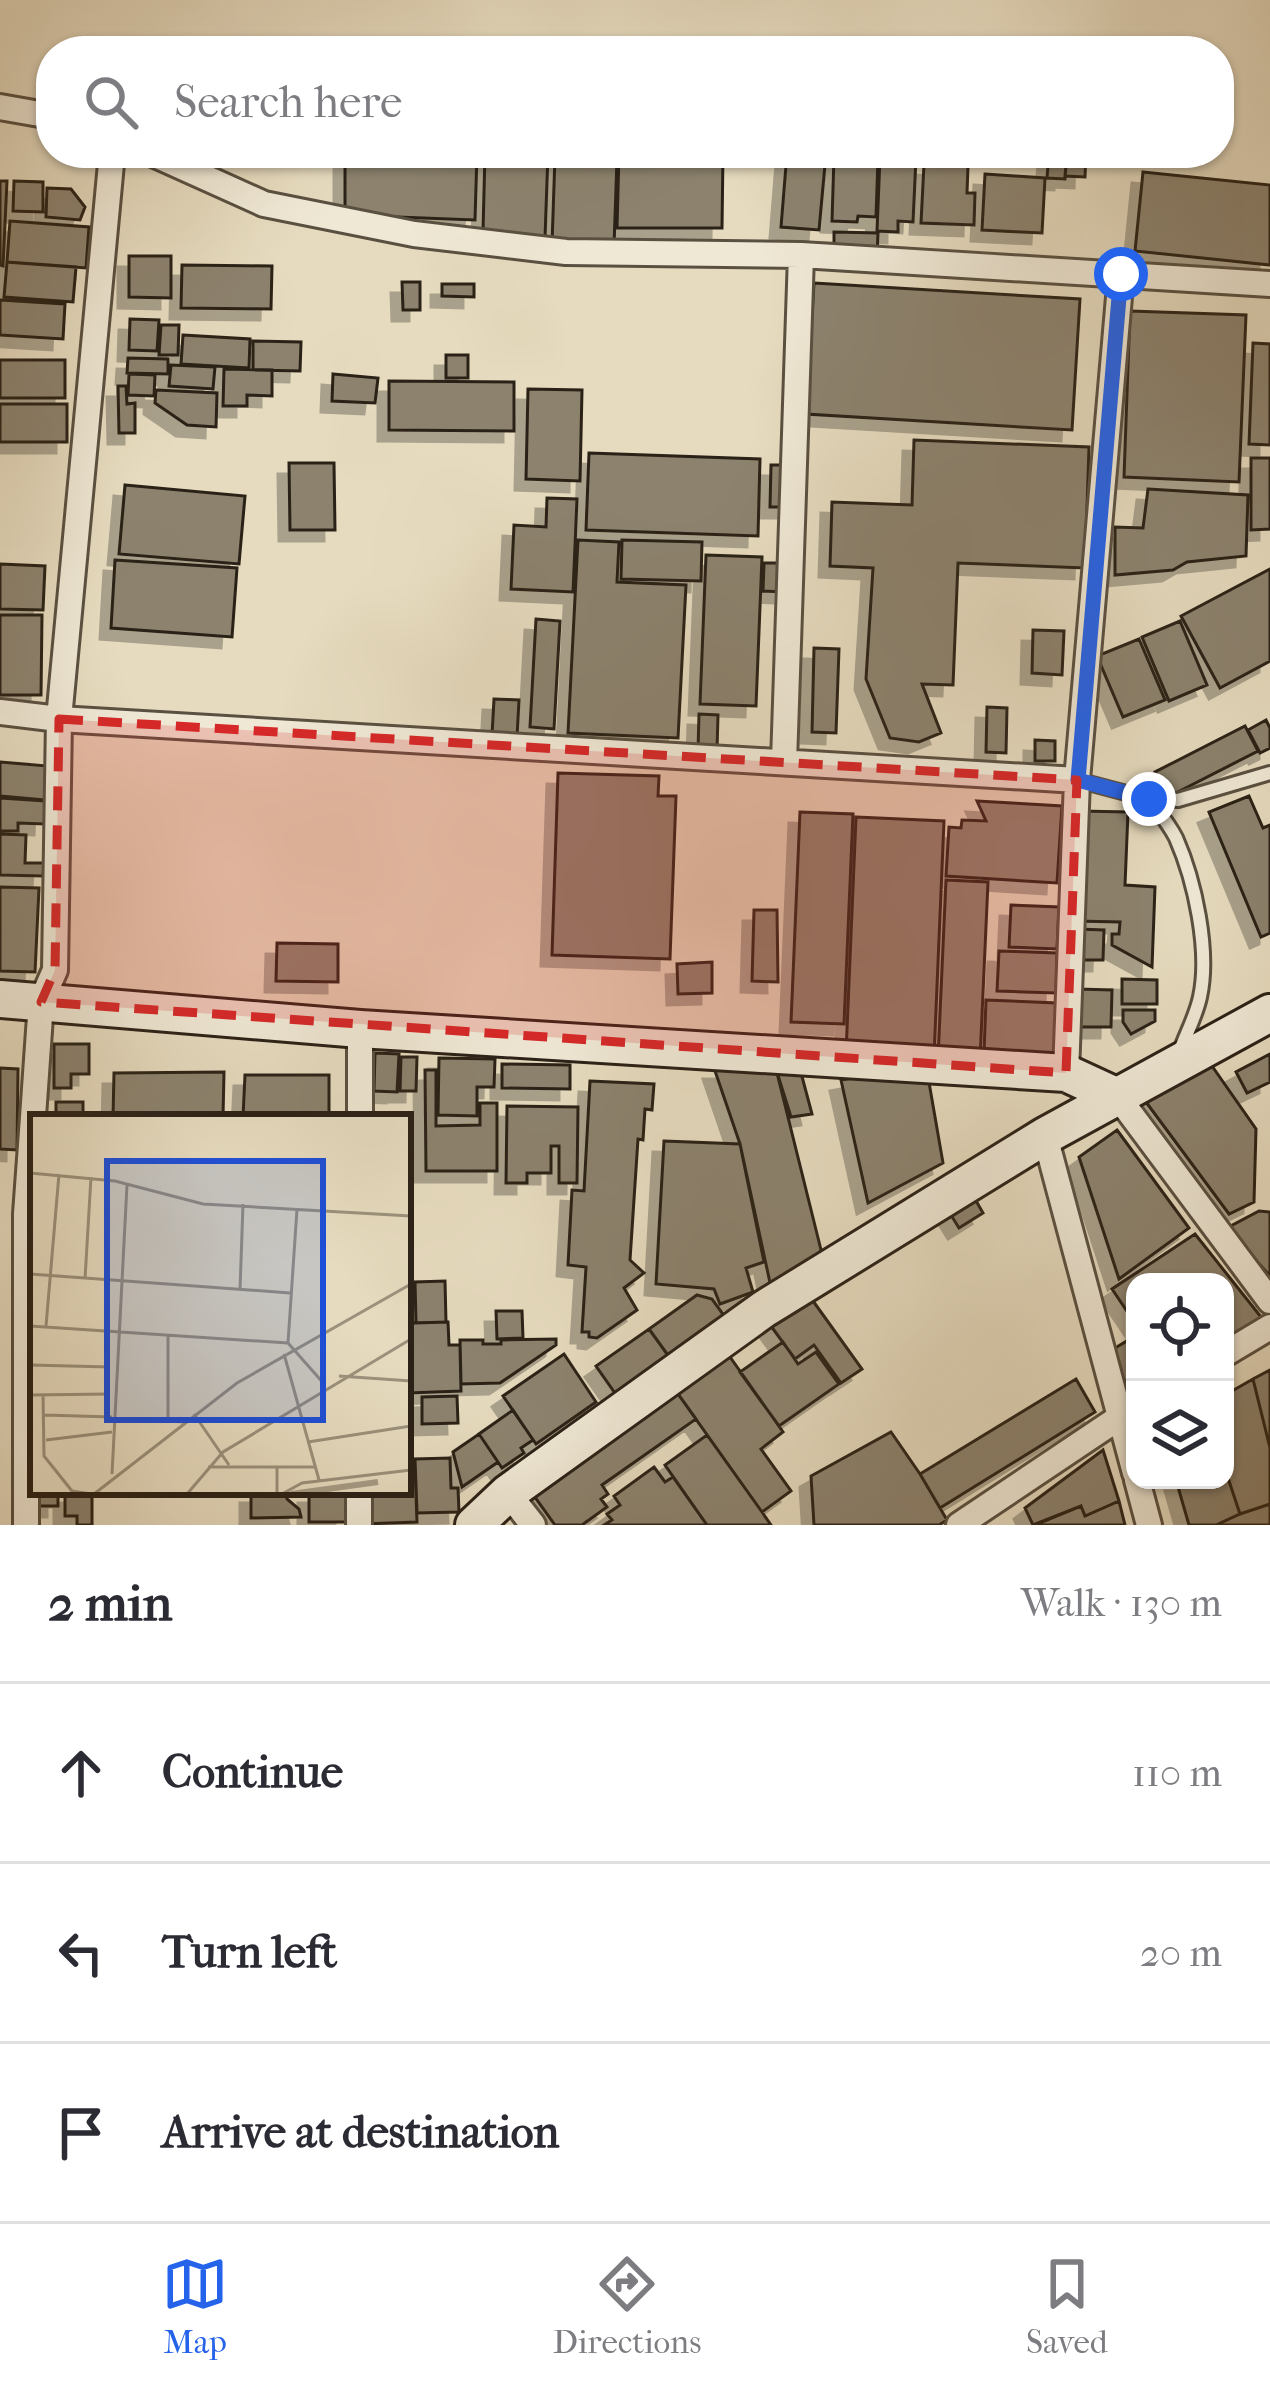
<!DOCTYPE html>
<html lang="en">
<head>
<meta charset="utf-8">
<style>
	:root { --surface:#fff; --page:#f2f2f3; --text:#2b2b33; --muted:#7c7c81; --line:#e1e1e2; --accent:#2563eb }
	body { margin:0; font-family:"IM FELL French Canon",serif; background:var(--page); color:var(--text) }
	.controls { position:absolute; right:36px; bottom:36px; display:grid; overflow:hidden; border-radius:24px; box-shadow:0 3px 9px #0004 }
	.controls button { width:108px; height:108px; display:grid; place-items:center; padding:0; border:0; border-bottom:3px solid var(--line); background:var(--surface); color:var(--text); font:60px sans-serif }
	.stop { position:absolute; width:36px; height:36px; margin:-27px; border:9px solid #2563eb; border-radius:50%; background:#fff }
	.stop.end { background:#2563eb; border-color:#fff; box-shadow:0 3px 12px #0008 }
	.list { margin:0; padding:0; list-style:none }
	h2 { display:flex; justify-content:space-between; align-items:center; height:156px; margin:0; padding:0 48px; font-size:51px }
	h2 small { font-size:39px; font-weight:400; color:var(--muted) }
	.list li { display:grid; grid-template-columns:78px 1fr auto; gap:36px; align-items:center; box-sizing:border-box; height:180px; padding:0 48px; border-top:3px solid var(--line) }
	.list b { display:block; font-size:45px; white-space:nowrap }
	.list em { font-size:39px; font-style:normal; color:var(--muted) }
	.icon { flex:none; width:66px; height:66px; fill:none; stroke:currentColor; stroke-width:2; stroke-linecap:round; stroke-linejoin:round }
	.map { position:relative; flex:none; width:1270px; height:1525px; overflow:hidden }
	.search { position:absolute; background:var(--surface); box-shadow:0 3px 9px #0004; left:36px; right:36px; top:36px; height:132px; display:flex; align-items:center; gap:30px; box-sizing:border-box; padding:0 42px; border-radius:48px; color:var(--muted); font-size:45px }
	.sheet { height:696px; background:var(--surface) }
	nav { display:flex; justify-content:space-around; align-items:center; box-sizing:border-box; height:168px; border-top:3px solid var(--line); background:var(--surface); font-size:33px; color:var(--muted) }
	nav a { display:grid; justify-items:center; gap:6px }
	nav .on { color:var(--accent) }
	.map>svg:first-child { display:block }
</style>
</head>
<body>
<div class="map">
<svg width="1270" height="1525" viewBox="0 0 1270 1525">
	<defs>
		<filter id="shadow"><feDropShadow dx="-11" dy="11" stdDeviation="0" flood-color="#0004"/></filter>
	</defs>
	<rect width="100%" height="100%" fill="#e6dbbf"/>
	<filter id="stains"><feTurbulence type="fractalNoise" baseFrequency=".00167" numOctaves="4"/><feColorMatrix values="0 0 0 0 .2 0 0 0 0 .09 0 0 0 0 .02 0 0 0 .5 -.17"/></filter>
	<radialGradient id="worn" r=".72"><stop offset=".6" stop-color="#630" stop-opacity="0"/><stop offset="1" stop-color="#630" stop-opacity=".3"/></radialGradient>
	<path fill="#8c826e" stroke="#2b2117" stroke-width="3" filter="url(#shadow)" d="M345,153H477L475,220L345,215Z
		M485,153H548L545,238L483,231Z
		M619,153H723L722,228H617Z
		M787,153L826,154L819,230L781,227Z
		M1049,153H1067L1065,179L1047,178Z
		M1067,153H1086L1085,177L1065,176Z
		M555,156L617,159L614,246L552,244Z
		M834,156L878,158L876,217L858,216L857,222L832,221Z
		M880,157L916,158L913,222L898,221V232L877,231Z
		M924,164L968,166L967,193H975L974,225L921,223Z
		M1143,172L1270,185V265L1135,251Z
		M985,174L1045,178L1042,233L982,230Z
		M0,181H7L3,266L0,265Z
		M14,181L43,182V212L13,211Z
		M47,188L71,189L85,207L80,220L46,217Z
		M10,221L89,227L86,268L7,262Z
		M834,232L878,233L877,256L834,255Z
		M129,256H171V298L129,297Z
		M7,262L76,267L73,302L4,297Z
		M182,265L272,266L271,309L181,308Z
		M402,282H420V310H403Z
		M814,283L1080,299L1072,430L806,414Z
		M442,284H474V297L442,296Z
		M0,300L65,304L63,339L0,335Z
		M1130,311L1246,315L1239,482L1124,477Z
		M130,319L159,320L157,351L129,350Z
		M161,325H179L178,355H159Z
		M183,335L250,339L249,368L181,364Z
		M253,341L301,342L300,371L253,370Z
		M1253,343L1270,344V445L1249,444Z
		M446,355H468V378H446Z
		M128,358L168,359V374L127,373Z
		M0,360H65V398H0Z
		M171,365L215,367L213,389L169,386Z
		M224,369L272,370V396L247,395V406H223Z
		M129,374L155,375L154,396L128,395Z
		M333,374L378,378L375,403L332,401Z
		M389,381L514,382V431L389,430Z
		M118,386H126L127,404L135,403V433H119Z
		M528,389L582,390L580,481L526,479Z
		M156,390L217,393L216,427L187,425L155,403Z
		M0,404H67V442H0Z
		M914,440L1089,447L1085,568L958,563L953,685L922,684L941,733L919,742L890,738L866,679L873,568L830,566L832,502L912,505Z
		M589,453L760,459L758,536L586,530Z
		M1251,458H1270V529L1251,530Z
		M289,463H334L335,530H290Z
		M771,465H788L787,507H770Z
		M125,485L245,496L239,564L119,554Z
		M1148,489L1248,495L1246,556L1187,562L1173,570L1115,575V527L1143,528Z
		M547,498L577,499L573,592L511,589L514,525L546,527Z
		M578,540L619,542L617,582L686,585L678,738L568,733Z
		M622,540L702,542L701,581L621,579Z
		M706,555L762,557L756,706L700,704Z
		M115,560L237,568L232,637L111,628Z
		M764,563H785L784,592L763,591Z
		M0,564L45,566L43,610L0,609Z
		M1270,569V661L1220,688L1181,616Z
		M0,615H42L41,695H0Z
		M536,619L560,621L554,729L530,727Z
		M1180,621L1207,685L1169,701L1142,637Z
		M1033,630L1064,631L1062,675L1032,673Z
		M1139,639L1165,700L1123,717L1097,656Z
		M814,648L839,649L836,733L812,732Z
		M494,699L519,700L517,737L492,735Z
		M987,707L1007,708L1006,753L986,752Z
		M699,714L718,715L717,751H698Z
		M1266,720L1270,728V748L1260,753L1248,730Z
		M1245,726L1258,751L1168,797L1155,772Z
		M1035,740L1055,741V761H1035Z
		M0,762L48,766L45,800L0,796Z
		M558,773L659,776L658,796H676L670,959L552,955Z
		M1249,796L1263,828L1270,825V933L1261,937L1209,812Z
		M0,798L46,801L45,824L18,823V831H0Z
		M977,801L1062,806L1057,883L946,876L949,827L961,828L962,820L986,821Z
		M1079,811L1128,812L1125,885L1155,887L1152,967L1112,945V934H1119L1120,922L1075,921Z
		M800,812L853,814L844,1024L791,1022Z
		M856,817L944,821L934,1057L846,1053Z
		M0,834L26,835L25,863H44L43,876L0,875Z
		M946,880L988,882L980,1060L938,1058Z
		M0,887L39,888L35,972L0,971Z
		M1011,905L1059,907L1057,949L1009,947Z
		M754,910H777L778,982L752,981Z
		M1077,929L1104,930L1103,960H1076Z
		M277,943L338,944V982L276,981Z
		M999,951L1057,953L1056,993L997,991Z
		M712,962V993L678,994L677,964Z
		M1122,979L1157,980V1004H1122Z
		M1077,989L1112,990L1111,1027H1077Z
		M986,1000L1057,1003L1055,1056L984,1053Z
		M1123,1010H1155V1021L1131,1034L1123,1022Z
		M54,1044H89V1074H71V1088H54Z
		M375,1053L399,1054L397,1092L374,1091Z
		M1270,1054V1082L1247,1093L1236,1072Z
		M401,1057H417L416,1091H400Z
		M439,1058L495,1059L494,1087H477V1116L438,1115Z
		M502,1064L570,1065V1089L502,1088Z
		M926,1065L943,1163L868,1203L841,1080Z
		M1212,1066L1256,1129L1254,1202L1229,1214L1143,1098Z
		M0,1068L18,1069L17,1150L0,1149Z
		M714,1068L776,1069L826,1270L772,1292L740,1144Z
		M776,1069H800L812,1114L791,1117Z
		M425,1070H436V1126L480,1125V1103H497V1171H426Z
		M224,1072L223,1117H113L114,1073Z
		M245,1075H329V1117H243Z
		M590,1081L654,1084L652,1110L645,1109L643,1140L638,1139L630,1260L644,1273L624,1288L637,1310L597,1338L589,1337V1332H582L586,1267L568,1265L572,1190L584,1191Z
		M56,1102H83V1117H56Z
		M507,1106L578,1107L577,1183H559V1146H551V1173H527V1183H506Z
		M1117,1130L1189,1228L1119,1279L1079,1157Z
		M664,1141L740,1144L764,1262L746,1268L753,1292L720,1304L714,1289L656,1284Z
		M971,1192L983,1213L959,1228L946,1207Z
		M1259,1211L1270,1212V1276L1227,1228Z
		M1195,1234L1261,1317L1225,1341V1282H1135V1323L1112,1289Z
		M445,1281L446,1322L416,1323L415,1282Z
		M808,1294L862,1369L841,1383L814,1345L795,1359L768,1322Z
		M697,1295L712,1299L733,1328L677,1368L649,1329Z
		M496,1311H522L523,1338L497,1339Z
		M448,1322L449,1345H460L461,1391L408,1393V1323Z
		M649,1329L670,1358L617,1396L596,1366Z
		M1135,1336V1380L1127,1384L1107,1353Z
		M556,1339V1345L500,1383L461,1384L460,1340H483V1344H501V1340Z
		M783,1342L798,1364L816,1352L839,1384L779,1426L740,1372Z
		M723,1347L783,1432L761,1449L791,1491L762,1512L671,1384Z
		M564,1354L596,1402L536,1444L503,1396Z
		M1270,1370V1448L1253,1379Z
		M1076,1379L1095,1412L940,1508L920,1474Z
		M1253,1379L1270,1448V1504L1240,1514L1225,1469V1395Z
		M671,1384L696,1419L602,1485L608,1494L601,1499L607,1507L582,1525H555L527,1486Z
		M457,1396L458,1423L422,1424V1397Z
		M513,1410L533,1440L521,1448L524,1453L502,1468L479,1434Z
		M891,1432L920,1474L947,1520L939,1525H814L811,1476Z
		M479,1434L498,1462L462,1487L453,1452Z
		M707,1435L762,1512L771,1525H707L665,1465Z
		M1103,1450L1119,1501L1085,1516L1081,1506L1033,1525L1025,1508Z
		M450,1458L451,1488H458L459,1512L417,1513L415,1459Z
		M415,1467L417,1522L362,1524L368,1492H408V1468Z
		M654,1467L665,1482L673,1477L707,1525H604L612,1520L607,1514L620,1505L614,1496Z
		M1225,1469L1240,1514L1216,1525H1189L1176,1480H1225Z
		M37,1492H85V1495H92V1525H77V1516H65V1496H58V1506H37Z
		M251,1492H286L287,1499L299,1509L301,1517L251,1518Z
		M309,1492H354L353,1504H346V1522H309Z
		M1119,1501L1125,1525H1035L1081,1506L1085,1516Z
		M1270,1504V1525H1216L1240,1514Z"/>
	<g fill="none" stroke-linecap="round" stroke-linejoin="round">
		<g stroke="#5a5041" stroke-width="18">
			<path id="lane" d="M1077,780L1149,799L1178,800L1270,773
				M1149,799C1158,811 1169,824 1176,838C1195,881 1210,951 1200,997C1196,1016 1186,1034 1180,1051"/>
		</g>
		<g stroke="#5a5041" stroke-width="30">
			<path id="street" d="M0,107L51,116
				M151,153L264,204L414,234L566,252L801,255L1270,284
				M0,712L59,719L1077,780
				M784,762L801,255
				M1066,1073L1077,780L1121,274
				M1118,1097L1270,1301
				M33,1117L41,1002L55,970L59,719L112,153
				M360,1117V1029
				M1045,1136L1135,1473
				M1225,1354L1270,1327
				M1137,1480L1149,1525
				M359,1492V1525
				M508,1493L533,1525
				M26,1525V1214L33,1117
				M959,1525L1135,1407"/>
		</g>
		<g stroke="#2b2117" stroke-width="42">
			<path id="secondary" d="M0,999L360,1029L1066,1073L1118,1097
				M474,1525L508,1493L764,1309L1045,1136L1270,1013"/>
		</g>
		<use href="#lane" stroke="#efe8d5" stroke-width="12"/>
		<use href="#street" stroke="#efe8d5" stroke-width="24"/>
		<use href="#secondary" stroke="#efe8d5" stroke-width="36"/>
	</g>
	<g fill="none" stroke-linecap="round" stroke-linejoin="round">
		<path stroke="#2563eb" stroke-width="15" d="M1121,274L1078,780L1149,799"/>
	</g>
	<path fill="#d62828" fill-opacity="0.2" stroke="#d62828" stroke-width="9" stroke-dasharray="24 15" stroke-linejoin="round" d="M59,719L1077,780L1066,1073L41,1002L55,970Z"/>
	<g transform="translate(30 1114)">
		<rect width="381" height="381" fill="#e6dbbf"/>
		<path fill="none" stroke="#a69c86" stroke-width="6" d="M261,380L348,368"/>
		<path fill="none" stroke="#9b917c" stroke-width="3" d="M0,59L85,67L173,90L381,102M0,160L260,179M55,165L61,63M210,176L213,90M0,212L258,229L295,271M16,212L29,60M138,222V307L155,308M258,229L267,95M254,240L289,366M0,251L80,253M309,262L381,267M0,281L80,280M13,281L14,342L42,377L61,380M164,300L199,351M14,301L82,303M16,326L82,318M278,328L381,312M178,353H247V380M247,353H285M82,360L97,71M64,380L207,269L381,170M157,380L193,338L381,225M252,380L272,369L381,356"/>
		<path fill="#1d4ed8" fill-opacity="0.15" stroke="#1d4ed8" stroke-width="6" d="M77,47H293V306H77Z"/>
		<rect width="381" height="381" fill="none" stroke="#2b2117" stroke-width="6"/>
	</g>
	<rect width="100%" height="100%" filter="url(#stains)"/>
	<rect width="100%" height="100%" fill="url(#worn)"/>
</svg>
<div class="controls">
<button><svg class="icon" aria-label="locate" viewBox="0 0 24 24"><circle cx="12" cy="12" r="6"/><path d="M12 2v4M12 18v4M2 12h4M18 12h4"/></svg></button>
<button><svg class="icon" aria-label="layers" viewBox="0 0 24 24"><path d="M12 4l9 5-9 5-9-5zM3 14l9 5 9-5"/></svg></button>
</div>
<div class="stop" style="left:1121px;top:274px"></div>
<div class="stop end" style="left:1149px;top:799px"></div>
<div class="search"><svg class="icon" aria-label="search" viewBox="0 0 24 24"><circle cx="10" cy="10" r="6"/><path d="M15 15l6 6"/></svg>Search here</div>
</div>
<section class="sheet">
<h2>2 min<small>Walk · 130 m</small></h2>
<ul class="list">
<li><svg class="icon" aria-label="ahead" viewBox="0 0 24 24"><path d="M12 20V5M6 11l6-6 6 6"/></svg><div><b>Continue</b></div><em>110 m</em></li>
<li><svg class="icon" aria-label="left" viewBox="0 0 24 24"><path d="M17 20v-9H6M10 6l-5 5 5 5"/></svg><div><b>Turn left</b></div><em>20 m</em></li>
<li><svg class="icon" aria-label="arrive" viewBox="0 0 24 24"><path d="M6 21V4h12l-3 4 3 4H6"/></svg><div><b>Arrive at destination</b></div></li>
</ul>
</section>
<nav>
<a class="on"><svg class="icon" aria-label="map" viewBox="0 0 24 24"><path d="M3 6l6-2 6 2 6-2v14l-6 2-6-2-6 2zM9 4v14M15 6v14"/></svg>Map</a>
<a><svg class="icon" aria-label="directions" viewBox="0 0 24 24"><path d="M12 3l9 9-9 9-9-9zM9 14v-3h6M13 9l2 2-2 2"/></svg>Directions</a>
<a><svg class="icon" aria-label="saved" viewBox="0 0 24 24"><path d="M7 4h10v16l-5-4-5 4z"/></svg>Saved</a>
</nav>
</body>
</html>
